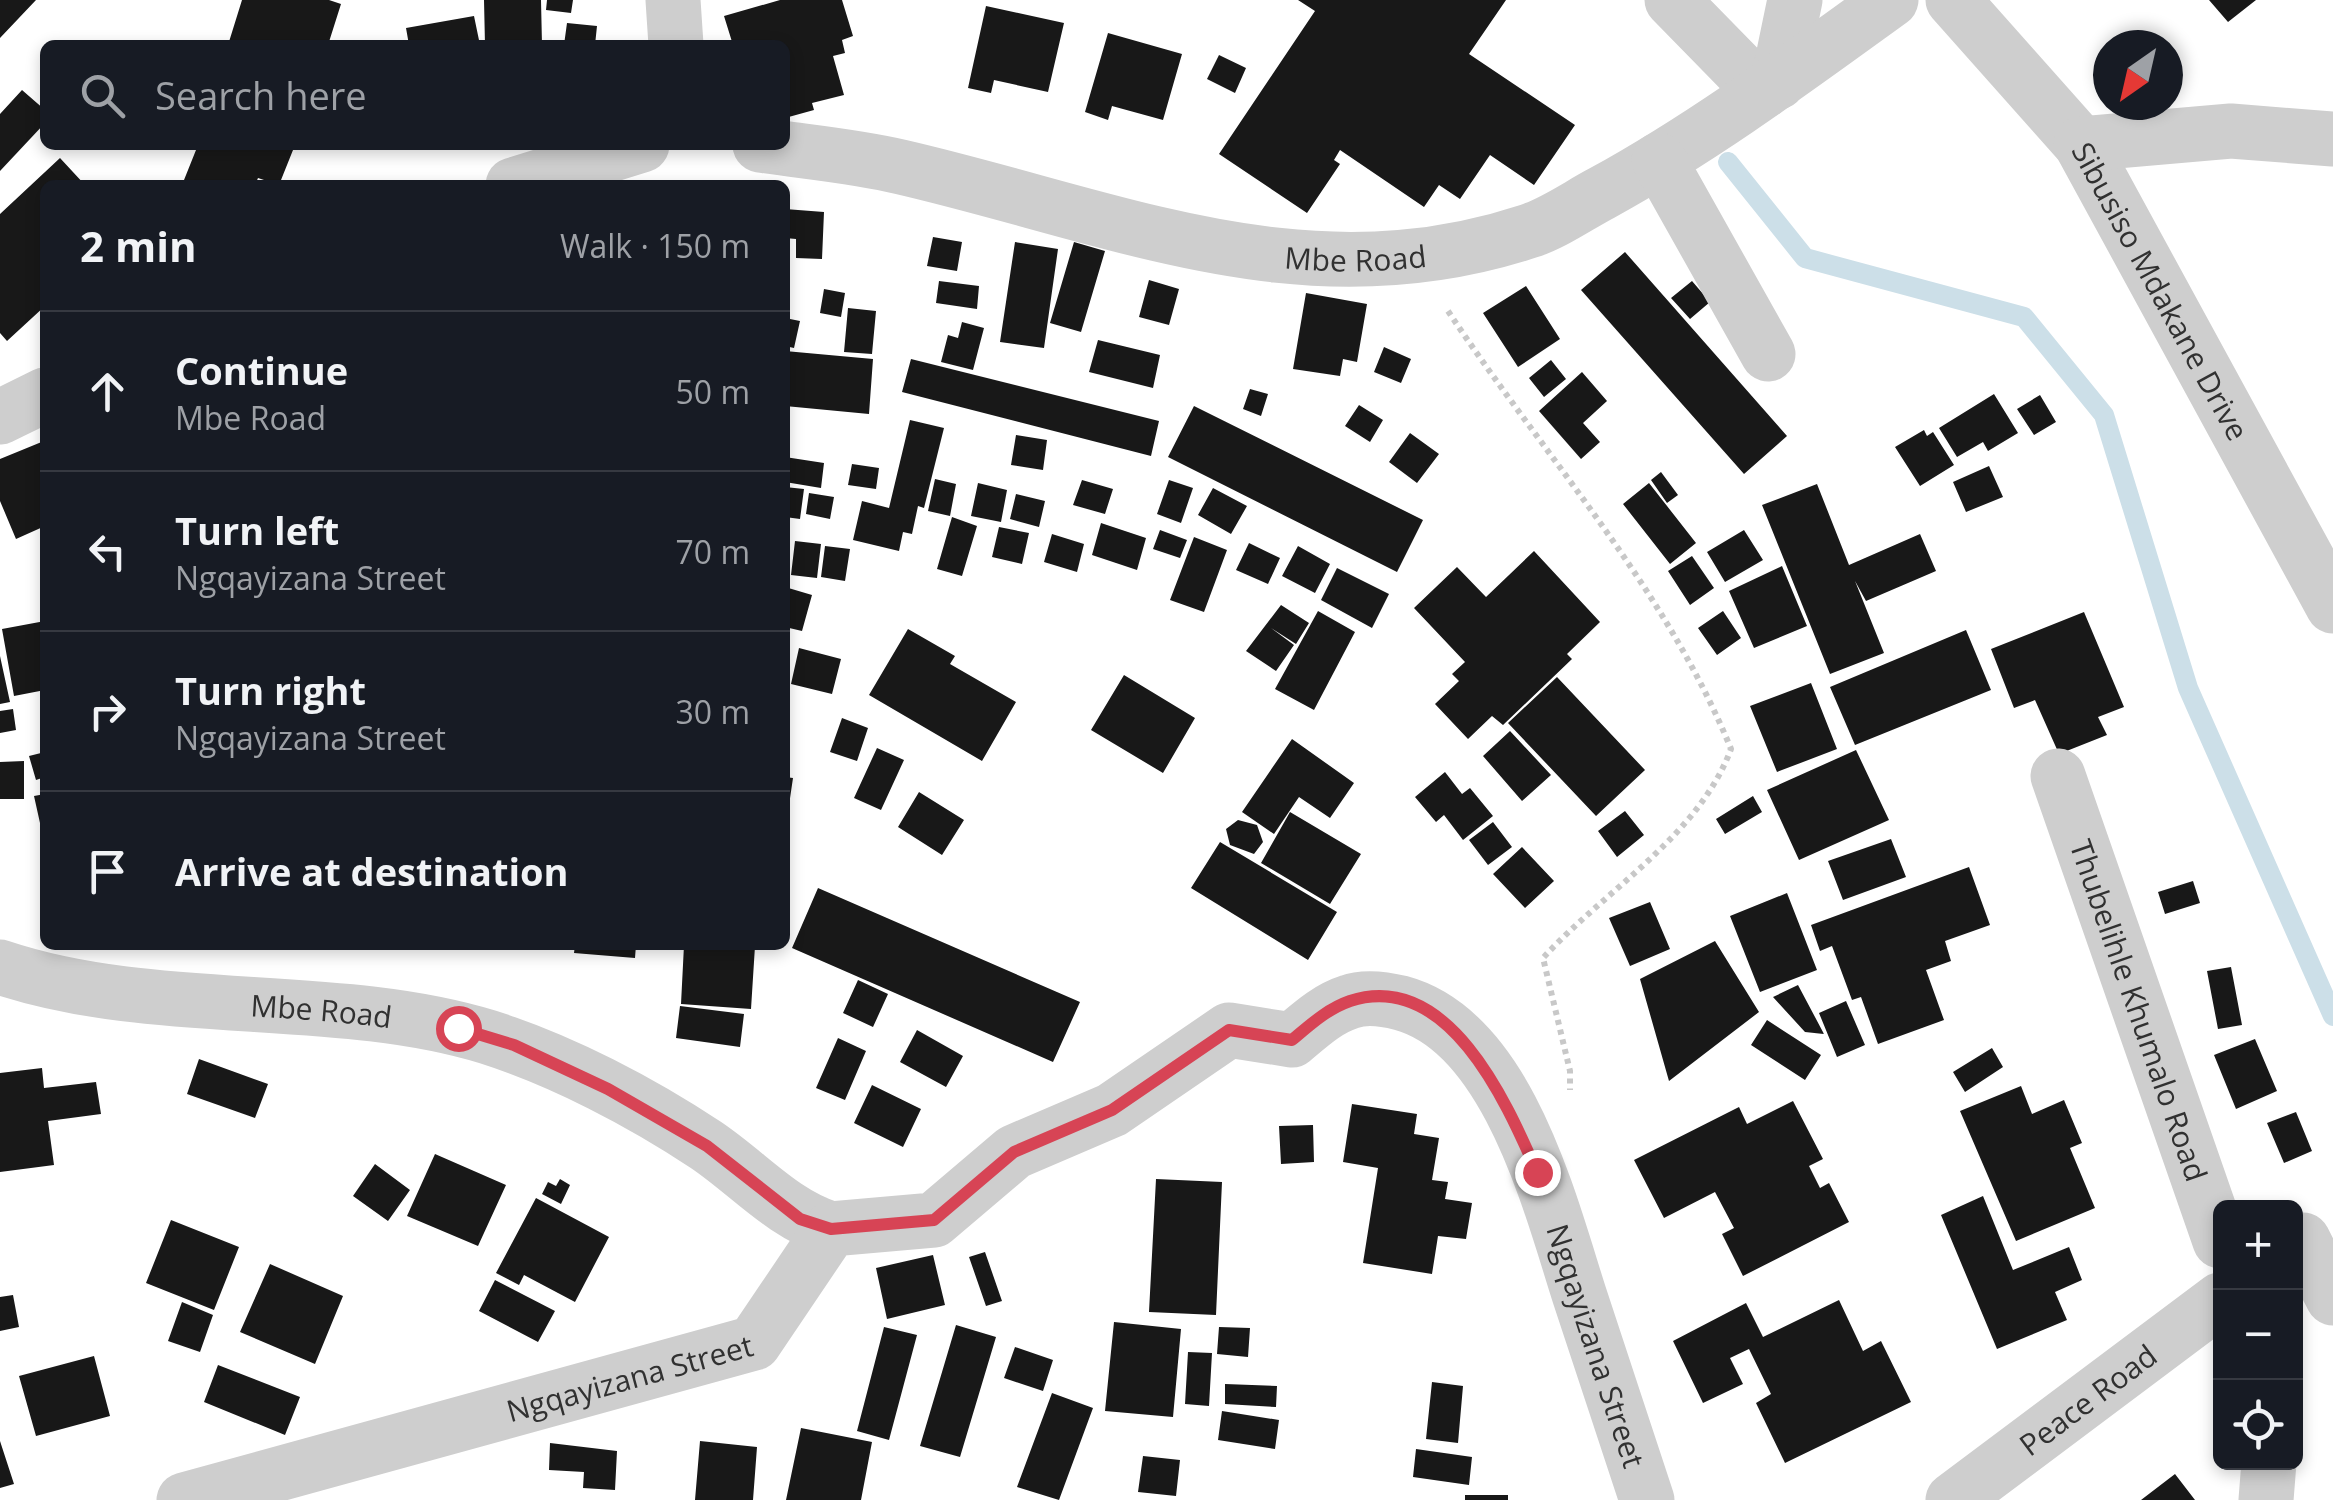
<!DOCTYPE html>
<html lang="en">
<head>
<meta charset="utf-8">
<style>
	:root { --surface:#171b24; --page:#242831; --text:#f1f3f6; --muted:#9ea1a6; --line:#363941 }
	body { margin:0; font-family:"Open Sans",sans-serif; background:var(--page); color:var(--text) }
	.controls { position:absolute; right:30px; bottom:30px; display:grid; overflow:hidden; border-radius:15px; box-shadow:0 5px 15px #0003 }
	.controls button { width:90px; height:90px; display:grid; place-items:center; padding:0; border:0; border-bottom:2px solid var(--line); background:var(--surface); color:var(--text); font:50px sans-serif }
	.compass { position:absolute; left:2093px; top:30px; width:90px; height:90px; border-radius:50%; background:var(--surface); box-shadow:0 5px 15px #0003; rotate:214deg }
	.stop { position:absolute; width:30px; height:30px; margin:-22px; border:8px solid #d74455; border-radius:50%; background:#fff }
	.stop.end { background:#d74455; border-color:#fff; box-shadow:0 2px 10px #0008 }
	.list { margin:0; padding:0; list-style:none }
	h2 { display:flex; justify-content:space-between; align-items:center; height:130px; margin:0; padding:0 40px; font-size:42px }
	h2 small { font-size:32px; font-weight:400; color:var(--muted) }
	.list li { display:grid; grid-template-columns:65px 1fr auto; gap:30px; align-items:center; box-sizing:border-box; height:160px; padding:0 40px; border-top:2px solid var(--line) }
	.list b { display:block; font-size:38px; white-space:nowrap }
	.list p { margin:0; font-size:32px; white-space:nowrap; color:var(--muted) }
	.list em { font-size:32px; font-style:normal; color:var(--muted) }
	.icon { flex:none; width:55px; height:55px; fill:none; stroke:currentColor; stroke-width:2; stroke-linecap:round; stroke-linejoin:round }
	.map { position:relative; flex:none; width:2333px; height:1500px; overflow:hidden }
	.search { position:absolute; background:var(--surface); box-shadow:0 5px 15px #0003; left:40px; top:40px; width:750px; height:110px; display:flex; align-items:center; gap:25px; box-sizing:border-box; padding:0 35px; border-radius:15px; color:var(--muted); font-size:38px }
	.panel { position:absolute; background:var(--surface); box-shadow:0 5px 15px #0003; left:40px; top:180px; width:750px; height:770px; border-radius:15px }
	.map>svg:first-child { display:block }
</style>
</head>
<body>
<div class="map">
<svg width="2333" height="1500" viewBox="0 0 2333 1500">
	<rect width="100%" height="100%" fill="#fff"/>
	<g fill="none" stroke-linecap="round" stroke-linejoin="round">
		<path stroke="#ccdfe8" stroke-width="20" d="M1728,162L1805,258L2024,317L2104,415L2188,688L2333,1016"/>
	</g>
	<path fill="#181818" d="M0,0H36L0,38Z
		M242,0H329L341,4L328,45H228Z
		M484,0H541L542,45H485Z
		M547,0H573L571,13L546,10Z
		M780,0H842L853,36L842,40L845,53L833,56L844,95L812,103L814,110L785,118V45H733L724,16Z
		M1298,0H1506L1469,54L1575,125L1534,185L1490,155L1460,199L1439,185L1424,207L1340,150L1334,160L1340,164L1307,213L1219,154L1315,11Z
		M2209,0H2256L2228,22Z
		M986,6L1064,23L1048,92L994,80L991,93L968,88Z
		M474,16L480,45H409L406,28Z
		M567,23L597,26L595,45H564Z
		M1108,33L1182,54L1163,120L1112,106L1108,120L1085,112Z
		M1219,55L1246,68L1235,93L1207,79Z
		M22,90L45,110V123L0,171V114Z
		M198,145H295L279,185L258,178L255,185H182Z
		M60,158L85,185H45V306L7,341L0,333V214Z
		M785,209L824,212L822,259L796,258V239L785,238Z
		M933,237L962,242L957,271L927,266Z
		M1015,242L1058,249L1044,348L1000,342Z
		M1074,242L1105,251L1081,332L1050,323Z
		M1625,252L1787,436L1744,474L1581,290Z
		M1149,280L1179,289L1169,325L1139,317Z
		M939,281L979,286L977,309L936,303Z
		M1692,281L1710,302L1690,319L1671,298Z
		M1526,286L1560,339L1518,367L1483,313Z
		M824,289L845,293L841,317L820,313Z
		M1306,293L1367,304L1357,362L1343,359L1340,376L1293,369Z
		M848,308L876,311L872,354L844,352Z
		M785,318L800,321L794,348L785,346Z
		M962,322L984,328L973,370L941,362L948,335L958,338Z
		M1098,340L1160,355L1153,388L1089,372Z
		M1384,347L1411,359L1401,383L1374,372Z
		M785,351L873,359L869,414L785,406Z
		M911,359L1159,421L1151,456L902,392Z
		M1551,360L1566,379L1544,397L1529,378Z
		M1582,372L1607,401L1583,423L1600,442L1581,459L1539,411Z
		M1250,389L1268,394L1261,416L1243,409Z
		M1994,394L2018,433L1988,451L1983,442L1957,457L1939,428Z
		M2040,395L2056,422L2034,435L2017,409Z
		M1359,405L1383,420L1370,442L1345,426Z
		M1194,406L1423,520L1397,572L1168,457Z
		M910,420L944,428L924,508L918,506L912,534L903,532L899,551L853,540L862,501L889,508Z
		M1924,430L1927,436L1933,432L1954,465L1920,486L1895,447Z
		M1410,433L1439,454L1417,483L1389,462Z
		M1016,435L1047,440L1043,470L1011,465Z
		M44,441L45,526L16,539L0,501V459Z
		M785,457L824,463L821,488L785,482Z
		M852,464L879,468L876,489L848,485Z
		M1989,466L2003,497L1966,512L1953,482Z
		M1661,472L1678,495L1667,503L1651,480Z
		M935,479L956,484L950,516L928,511Z
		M1082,480L1113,489L1105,514L1073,505Z
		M1169,480L1193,488L1181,523L1157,514Z
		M978,483L1007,490L1001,522L971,516Z
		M1649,483L1696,543L1670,564L1623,504Z
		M1817,484L1849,565L1920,534L1936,571L1866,601L1855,581L1884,653L1830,674L1762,505Z
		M785,487L804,489L800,519L785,517Z
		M1213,488L1247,506L1231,534L1198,515Z
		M809,493L834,497L830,519L806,514Z
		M1016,494L1045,501L1039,527L1010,519Z
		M952,517L977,526L962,576L937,569Z
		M1101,523L1146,538L1137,570L1092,555Z
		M999,527L1029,533L1022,564L992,557Z
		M1160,530L1187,540L1180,558L1153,549Z
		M1744,530L1763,560L1725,582L1707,552Z
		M1052,534L1084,544L1077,572L1044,562Z
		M1194,537L1227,550L1204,612L1170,600Z
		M795,541L821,544L817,578L791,575Z
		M1249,543L1280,558L1268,584L1236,570Z
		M825,546L850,549L845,581L821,577Z
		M1298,546L1330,564L1315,593L1282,576Z
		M1534,551L1600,622L1567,654L1572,659L1503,725L1492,716L1468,739L1435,704L1459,681L1452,674L1465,662L1414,608L1457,567L1486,597Z
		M1692,556L1714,588L1690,605L1668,571Z
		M1782,566L1807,626L1754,648L1729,591Z
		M1337,568L1389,594L1372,628L1321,600Z
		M785,587L812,595L802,631L785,627Z
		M1281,605L1309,623L1296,644L1271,628L1294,645L1276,671L1246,651Z
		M1318,611L1355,632L1314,710L1275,689Z
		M1723,611L1741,638L1717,655L1698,628Z
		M2084,612L2124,707L2098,717L2107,735L2059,754L2035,700L2014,708L1991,649Z
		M45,621V690L14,696L2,629Z
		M908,629L955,656L950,664L1016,702L982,761L869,695Z
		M1966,630L1991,690L1855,745L1830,687Z
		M799,648L841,659L832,694L791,684Z
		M0,656L10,702L0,704Z
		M1124,675L1195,718L1163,773L1091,730Z
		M1557,677L1645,770L1596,816L1508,723Z
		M1811,683L1837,749L1777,772L1750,706Z
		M13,709L16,730L0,733V711Z
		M842,718L868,728L857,761L830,752Z
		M1510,731L1551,775L1522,801L1483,756Z
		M1292,739L1354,783L1330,818L1299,797L1274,834L1242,812Z
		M877,748L904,760L881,810L854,798Z
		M1856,750L1889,820L1799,860L1767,790Z
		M45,752V777L36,780L29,756Z
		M24,761V799H0V762Z
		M1445,772L1462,794L1470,788L1493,816L1463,840L1444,815L1436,822L1415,797Z
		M785,777L793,778L789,805L785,804Z
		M919,792L964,820L942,855L898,827Z
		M45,794V822L40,823L34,796Z
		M1753,796L1762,812L1725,834L1716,819Z
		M1625,811L1644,835L1617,857L1598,831Z
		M1290,812L1361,854L1330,904L1261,863Z
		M1238,820L1257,825L1263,842L1254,854L1230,845L1226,829Z
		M1493,822L1512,847L1488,865L1469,840Z
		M1891,839L1906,877L1843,900L1828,861Z
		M1220,842L1337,912L1308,960L1191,888Z
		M1522,847L1554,881L1525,908L1493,874Z
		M1969,867L1990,925L1945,941L1951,961L1926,970L1944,1020L1878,1044L1861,997L1852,1000L1832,946L1820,951L1811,925Z
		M2193,881L2200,903L2165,914L2158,892Z
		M818,888L1080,1002L1053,1062L792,948Z
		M1787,893L1817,970L1760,992L1730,916Z
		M1650,902L1670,949L1630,966L1609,918Z
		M1715,941L1759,1012L1669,1081L1640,979Z
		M575,945H636L635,958L574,953Z
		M684,945L755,946L751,1009L681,1004Z
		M2231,967L2242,1025L2218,1029L2207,971Z
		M858,980L888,994L873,1027L843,1013Z
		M1798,985L1824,1034L1805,1032L1773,997Z
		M1846,1001L1865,1045L1837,1057L1819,1013Z
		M680,1006L744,1014L740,1047L676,1038Z
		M1767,1020L1821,1055L1805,1080L1751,1045Z
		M917,1030L963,1056L946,1087L900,1062Z
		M838,1038L866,1051L845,1100L816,1088Z
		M2255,1039L2277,1091L2236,1109L2214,1055Z
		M1992,1048L2003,1067L1965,1092L1953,1072Z
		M199,1059L268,1084L255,1118L187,1094Z
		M42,1068L44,1088L96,1082L101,1114L48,1121L54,1165L0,1172V1073Z
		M872,1085L921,1109L903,1147L854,1123Z
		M2021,1086L2032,1114L2064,1100L2082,1143L2070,1148L2095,1208L2016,1241L1960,1111Z
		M1793,1101L1823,1159L1809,1166L1820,1188L1829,1183L1849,1222L1743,1276L1722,1234L1734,1228L1715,1192L1664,1218L1634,1160L1739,1107L1747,1124Z
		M1352,1104L1417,1114L1414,1134L1439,1138L1432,1180L1448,1182L1445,1199L1472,1203L1466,1239L1438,1236L1432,1274L1363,1263L1378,1168L1343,1162Z
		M2296,1112L2312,1151L2284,1163L2267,1123Z
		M1313,1125L1314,1162L1281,1164L1279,1126Z
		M435,1154L506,1185L478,1246L407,1216Z
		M375,1164L410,1190L388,1221L353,1196Z
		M560,1179L570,1185L561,1204L542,1194L548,1182L556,1186Z
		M1156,1179L1222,1182L1216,1315L1149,1312Z
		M1983,1196L2013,1270L2069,1247L2082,1280L2055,1292L2067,1320L1997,1349L1941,1215Z
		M536,1198L609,1237L575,1302L524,1275L519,1285L496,1273Z
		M171,1220L239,1247L214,1310L146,1283Z
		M985,1252L1002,1301L986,1306L969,1257Z
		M933,1255L945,1305L887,1319L876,1268Z
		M270,1264L343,1296L315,1364L240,1332Z
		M495,1280L555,1311L538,1342L479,1311Z
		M13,1295L19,1327L0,1331V1297Z
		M1839,1300L1863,1351L1881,1341L1911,1402L1785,1463L1756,1403L1771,1394L1749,1349L1730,1358L1743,1384L1703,1403L1673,1341L1746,1303L1763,1337Z
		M182,1302L213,1315L200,1352L168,1341Z
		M1114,1322L1181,1329L1173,1417L1105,1411Z
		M956,1325L996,1337L960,1457L920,1446Z
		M884,1327L917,1335L889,1440L857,1431Z
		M1219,1327L1250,1328L1248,1357L1217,1354Z
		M1015,1347L1053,1360L1043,1391L1004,1378Z
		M1188,1352L1212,1353L1209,1406L1185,1404Z
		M94,1356L110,1416L36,1436L19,1376Z
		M218,1365L300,1397L285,1435L204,1402Z
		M1432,1382L1463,1386L1458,1443L1426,1439Z
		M1225,1384L1277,1386L1276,1407L1225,1404Z
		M1052,1393L1093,1408L1059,1500L1017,1487Z
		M1222,1411L1279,1420L1275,1449L1218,1440Z
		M801,1428L872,1442L861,1500H786Z
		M0,1441L14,1484L0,1488Z
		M700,1441L757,1447L753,1500H695Z
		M550,1443L617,1451L615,1490L583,1488L584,1472L549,1470Z
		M1416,1449L1472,1457L1469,1485L1413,1477Z
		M1143,1456L1180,1460L1176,1496L1138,1492Z
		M2175,1474L2195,1500H2141Z
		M1465,1495H1508V1500H1465Z"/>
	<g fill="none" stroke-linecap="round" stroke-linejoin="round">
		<path stroke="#c8c8c8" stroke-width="6" stroke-dasharray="5 5" stroke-linecap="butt" d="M1448,311C1544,456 1665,587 1731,749C1698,837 1605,890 1543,958L1570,1071V1090"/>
		<g stroke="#cecece" stroke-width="55">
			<path d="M673,0L676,45"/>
			<path d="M1672,0L1762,92"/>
			<path id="s1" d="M1953,0L2081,144L2333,606"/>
			<path d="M1778,82L1795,0"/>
			<path d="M2081,144L2231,131L2333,139"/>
			<path id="s2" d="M760,145C806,152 855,156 901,167C1117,217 1305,305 1529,231C1554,223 1579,205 1602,193C1704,137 1797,68 1891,0"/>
			<path d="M1659,160L1768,354"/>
			<path d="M513,185L642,145"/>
			<path d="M0,417L45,395"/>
			<path id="s3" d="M2058,776L2220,1241"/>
			<path id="s4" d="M0,967C155,1019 335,990 488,1037C563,1061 641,1102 706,1145C749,1174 781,1213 831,1229"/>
			<path d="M2303,1240L2333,1298"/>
			<path id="s5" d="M184,1500L754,1343L831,1229L934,1220L1014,1152L1112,1110L1229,1030L1292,1040C1310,1025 1327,1009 1349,1002C1365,996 1385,999 1401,1003C1508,1032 1550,1204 1580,1297C1602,1365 1625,1432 1647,1500"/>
			<path id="s6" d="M1953,1500L2220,1300"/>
			<path d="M2266,1500L2269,1462"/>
		</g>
	</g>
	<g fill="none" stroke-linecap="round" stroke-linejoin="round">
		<path stroke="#d74455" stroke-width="12" d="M458,1028L514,1045L608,1089L707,1146L800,1219L831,1229L934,1220L1014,1152L1112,1110L1229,1030L1292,1040C1310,1025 1327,1009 1350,1001C1449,969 1507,1104 1537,1172"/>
	</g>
	<g text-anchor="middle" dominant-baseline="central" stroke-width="10" stroke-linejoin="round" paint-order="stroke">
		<g font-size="30" fill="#313131" stroke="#fff">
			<text stroke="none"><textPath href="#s2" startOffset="608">Mbe Road</textPath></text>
			<text stroke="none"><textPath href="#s1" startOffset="360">Sibusiso Mdakane Drive</textPath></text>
			<text stroke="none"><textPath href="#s3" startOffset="248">Thubelihle Khumalo Road</textPath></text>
			<text stroke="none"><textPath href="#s4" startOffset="325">Mbe Road</textPath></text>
			<text stroke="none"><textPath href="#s5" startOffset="1780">Ngqayizana Street</textPath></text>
			<text stroke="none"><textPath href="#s5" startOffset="462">Ngqayizana Street</textPath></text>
			<text stroke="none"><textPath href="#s6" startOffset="168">Peace Road</textPath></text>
		</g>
	</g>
</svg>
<div class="controls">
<button>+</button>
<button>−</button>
<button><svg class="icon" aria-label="locate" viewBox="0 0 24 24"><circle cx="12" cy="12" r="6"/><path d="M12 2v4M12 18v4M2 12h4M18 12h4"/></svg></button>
</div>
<svg class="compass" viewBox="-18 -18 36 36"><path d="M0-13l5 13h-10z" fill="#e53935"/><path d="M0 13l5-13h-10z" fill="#9ea1a6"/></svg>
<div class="stop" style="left:458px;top:1028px"></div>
<div class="stop end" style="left:1537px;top:1172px"></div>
<div class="search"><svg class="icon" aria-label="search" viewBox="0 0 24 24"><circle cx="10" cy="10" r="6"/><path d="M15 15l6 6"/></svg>Search here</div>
<section class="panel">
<h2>2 min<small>Walk · 150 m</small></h2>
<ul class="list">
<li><svg class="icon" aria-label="ahead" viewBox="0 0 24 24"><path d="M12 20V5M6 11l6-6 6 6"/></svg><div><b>Continue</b><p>Mbe Road</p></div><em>50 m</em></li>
<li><svg class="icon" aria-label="left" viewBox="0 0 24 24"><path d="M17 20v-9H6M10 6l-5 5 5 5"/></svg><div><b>Turn left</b><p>Ngqayizana Street</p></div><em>70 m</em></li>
<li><svg class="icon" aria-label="right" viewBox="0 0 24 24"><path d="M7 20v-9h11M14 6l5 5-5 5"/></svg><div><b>Turn right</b><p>Ngqayizana Street</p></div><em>30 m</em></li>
<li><svg class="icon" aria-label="arrive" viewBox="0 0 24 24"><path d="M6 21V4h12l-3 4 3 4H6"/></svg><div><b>Arrive at destination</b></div></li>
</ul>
</section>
</div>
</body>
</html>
